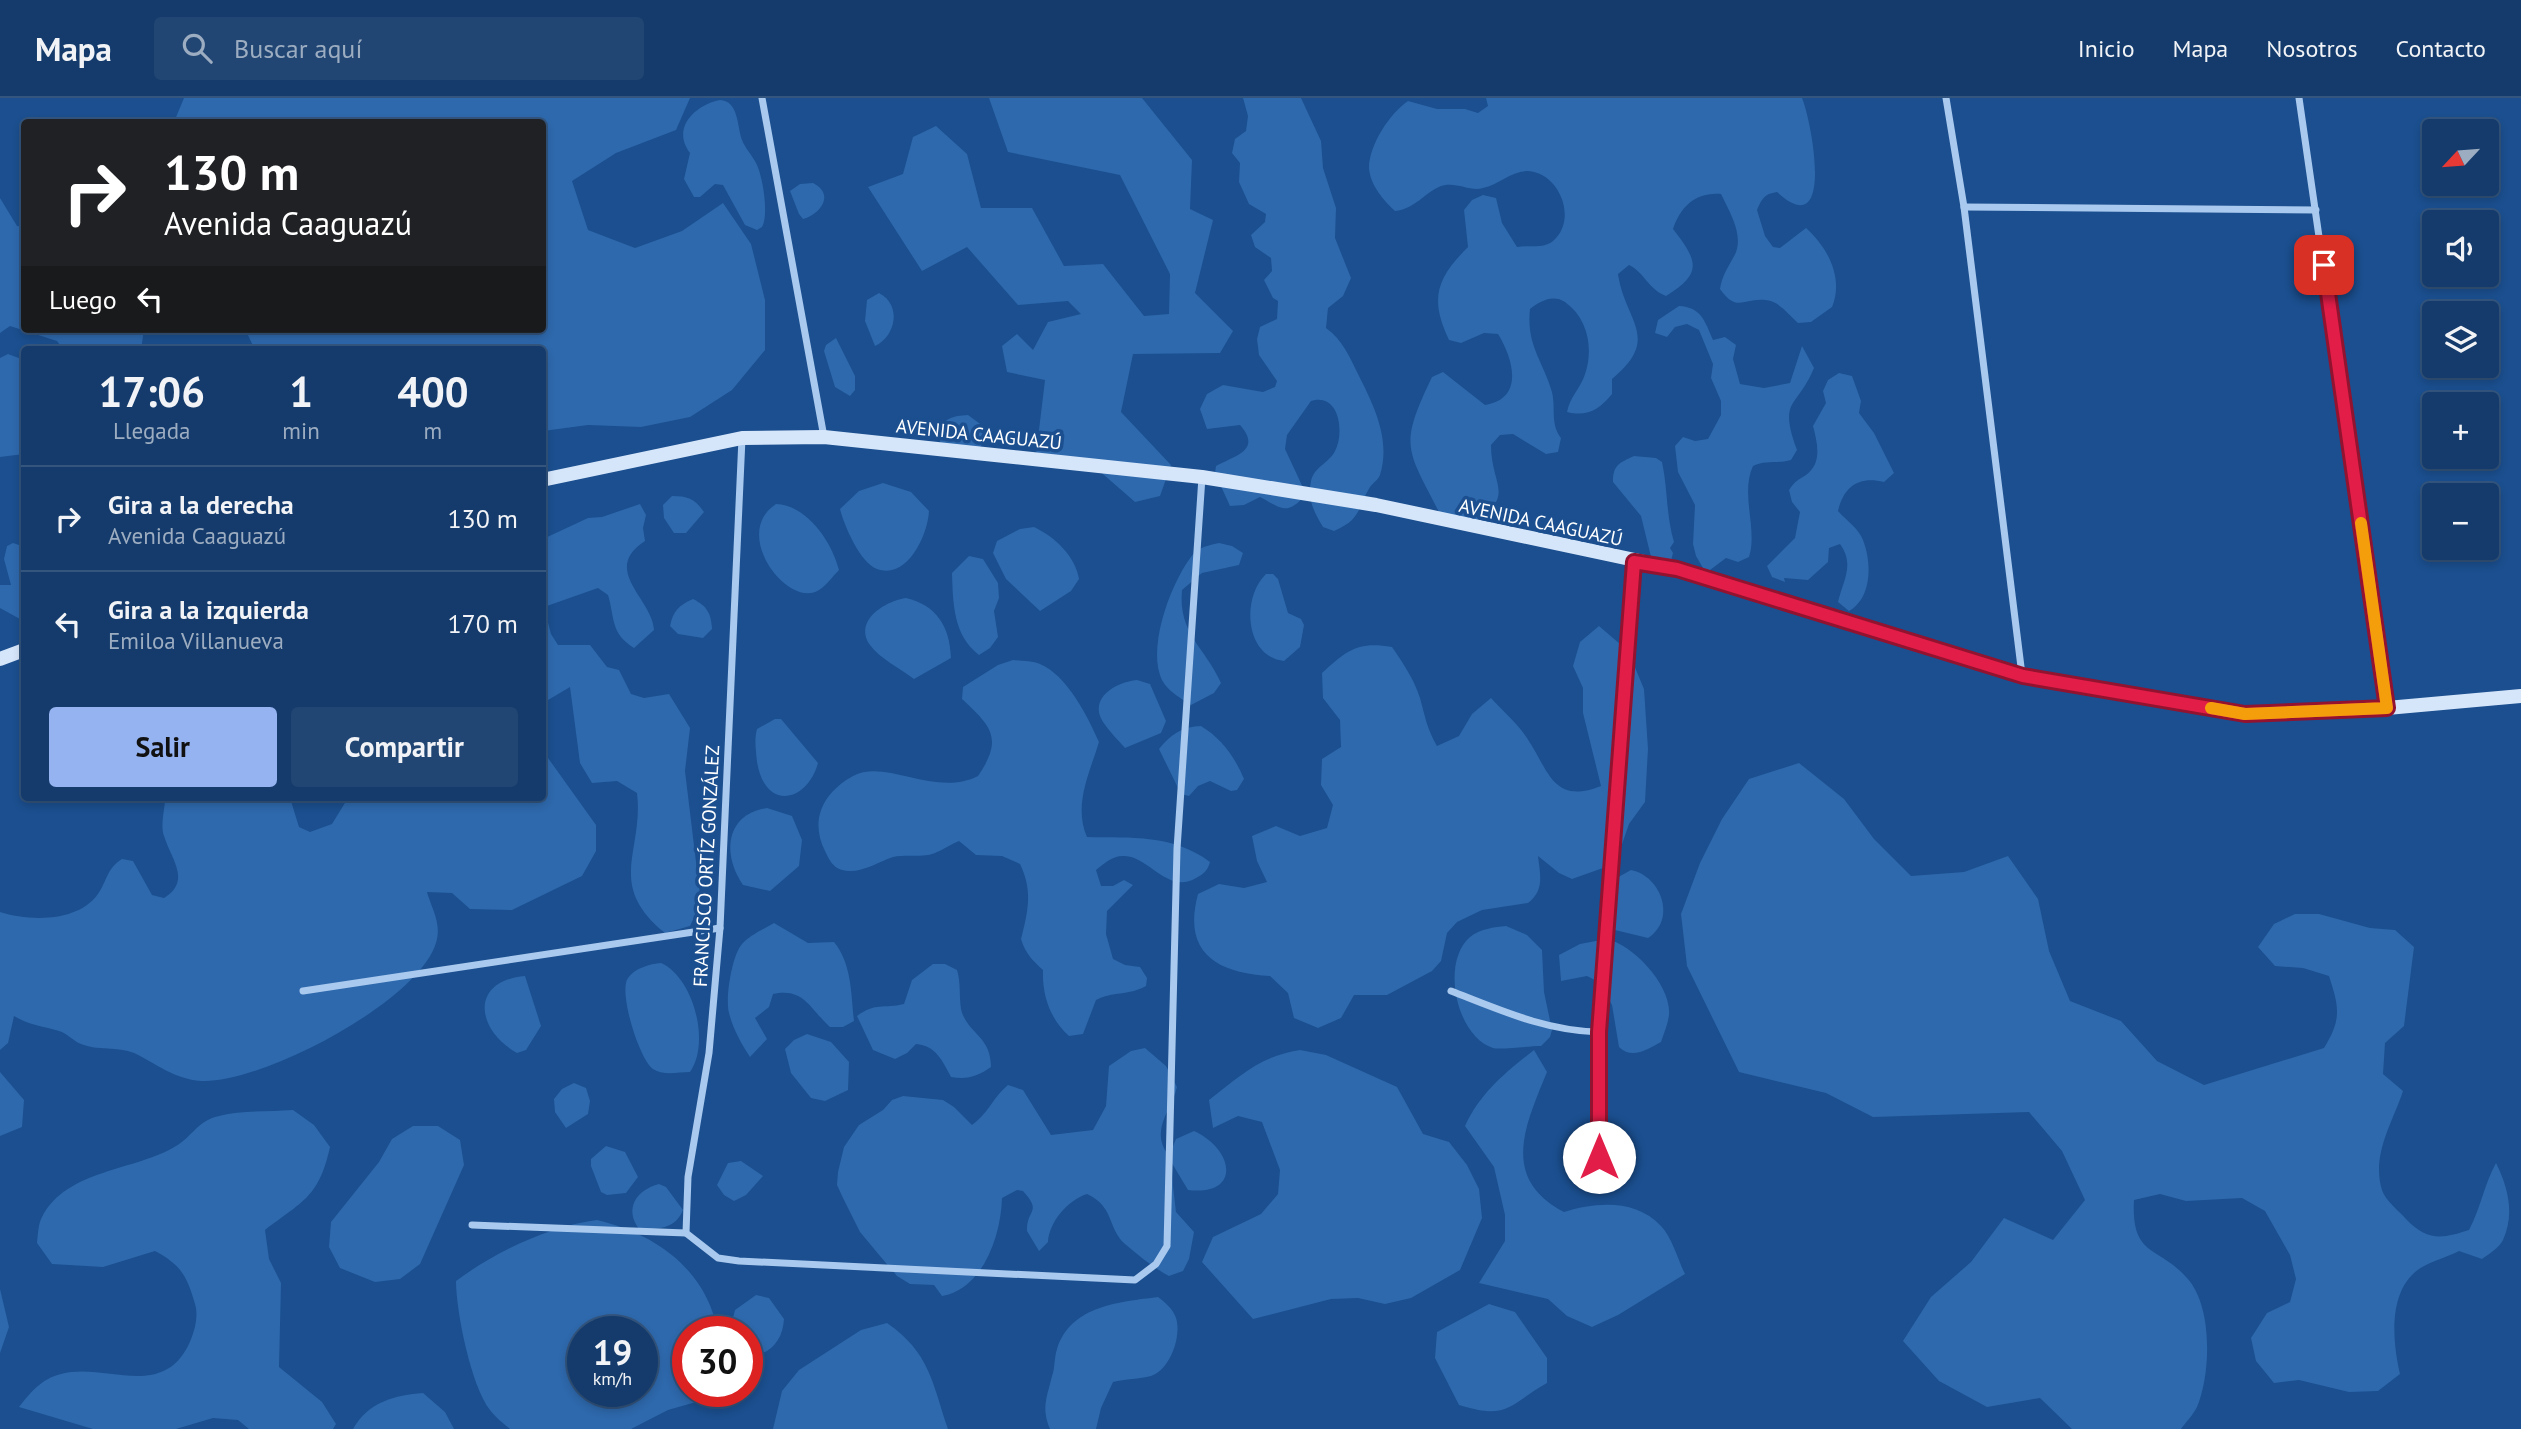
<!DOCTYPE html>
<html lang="es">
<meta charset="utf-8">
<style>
body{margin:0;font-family:"PT Sans",sans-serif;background:#214673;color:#f1f3f6;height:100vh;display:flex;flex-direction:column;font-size:26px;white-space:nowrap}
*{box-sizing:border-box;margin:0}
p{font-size:23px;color:#9dadc1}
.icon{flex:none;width:38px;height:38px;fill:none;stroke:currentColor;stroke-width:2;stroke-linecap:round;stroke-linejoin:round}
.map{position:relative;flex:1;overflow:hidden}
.drawer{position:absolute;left:21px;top:248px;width:525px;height:455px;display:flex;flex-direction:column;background:#143b6b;border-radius:7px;box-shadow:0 4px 10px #0003,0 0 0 2px #33557e}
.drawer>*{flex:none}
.guide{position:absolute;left:21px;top:21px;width:525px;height:214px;border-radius:7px;box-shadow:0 4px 10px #0003,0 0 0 2px #33557e;background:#202124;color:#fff;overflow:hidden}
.needle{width:46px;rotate:244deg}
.tools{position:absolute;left:2422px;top:21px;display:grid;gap:14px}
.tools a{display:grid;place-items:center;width:77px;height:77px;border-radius:7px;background:#143b6b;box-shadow:0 4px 10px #0003,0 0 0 2px #33557e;font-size:35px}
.speed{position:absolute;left:567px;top:1218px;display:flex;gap:14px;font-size:35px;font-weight:700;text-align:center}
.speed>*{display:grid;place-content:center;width:91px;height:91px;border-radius:50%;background:#143b6b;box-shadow:0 4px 10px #0003,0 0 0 2px #33557e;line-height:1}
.speed small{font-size:18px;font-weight:400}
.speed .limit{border:10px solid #d22;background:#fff;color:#111}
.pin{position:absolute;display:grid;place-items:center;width:60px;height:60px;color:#fff;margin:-30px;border-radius:14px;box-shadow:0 4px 10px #0006}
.me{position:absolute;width:77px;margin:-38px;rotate:0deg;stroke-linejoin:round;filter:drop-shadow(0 0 5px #0008)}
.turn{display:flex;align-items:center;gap:24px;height:147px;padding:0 28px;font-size:32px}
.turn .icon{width:91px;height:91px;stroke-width:2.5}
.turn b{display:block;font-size:49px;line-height:60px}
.then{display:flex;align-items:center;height:66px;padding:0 28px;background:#0003;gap:14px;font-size:26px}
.eta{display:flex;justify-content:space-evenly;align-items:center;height:119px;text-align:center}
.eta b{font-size:42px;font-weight:600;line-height:49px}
.cta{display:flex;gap:14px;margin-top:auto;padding:14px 28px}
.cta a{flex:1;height:80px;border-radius:7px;background:#95b2f1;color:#111;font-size:28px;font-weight:600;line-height:80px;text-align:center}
.cta a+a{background:#214673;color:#f1f3f6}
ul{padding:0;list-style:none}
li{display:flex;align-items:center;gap:21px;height:105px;padding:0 28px;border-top:2px solid #33557e}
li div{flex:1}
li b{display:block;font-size:26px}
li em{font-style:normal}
header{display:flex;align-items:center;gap:42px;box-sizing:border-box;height:98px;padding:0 35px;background:#143b6b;border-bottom:2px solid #33557e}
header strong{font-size:33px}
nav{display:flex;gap:38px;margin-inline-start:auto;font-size:24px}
.search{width:490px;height:63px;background:#214673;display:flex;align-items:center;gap:18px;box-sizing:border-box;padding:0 24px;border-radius:7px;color:#9dadc1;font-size:26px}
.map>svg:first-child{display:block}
.green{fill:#2e69ad;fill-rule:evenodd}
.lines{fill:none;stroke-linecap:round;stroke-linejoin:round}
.street{stroke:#a9c9ee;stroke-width:7}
.secondary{stroke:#d6e6fa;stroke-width:14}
.route-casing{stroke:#92132f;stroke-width:18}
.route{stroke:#e11d48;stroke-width:12}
.slow{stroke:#f59e0b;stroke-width:12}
.labels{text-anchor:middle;stroke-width:7;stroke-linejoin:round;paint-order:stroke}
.street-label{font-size:19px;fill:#fff;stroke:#1b4f8f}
</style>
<header>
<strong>Mapa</strong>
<div class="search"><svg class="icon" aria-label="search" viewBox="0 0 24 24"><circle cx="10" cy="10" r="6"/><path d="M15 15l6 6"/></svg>Buscar aquí</div>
<nav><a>Inicio</a><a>Mapa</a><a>Nosotros</a><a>Contacto</a></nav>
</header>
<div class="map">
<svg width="2521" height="1331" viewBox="0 0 2521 1331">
<rect width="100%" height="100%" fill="#1b4f8f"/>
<!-- green -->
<g class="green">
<polygon points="184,0 690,0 676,32 616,55 572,83 588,132 635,150 682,133 723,105 751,146 765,202 765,252 732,292 690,319 641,329 588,327 543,333 542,252 255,252 247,235 239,231 542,231 542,24 174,24"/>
<polygon points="989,0 1142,0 1192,62 1190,111 1213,122 1195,195 1233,233 1220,255 1133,256 1121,314 1171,367 1160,398 1135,404 1096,370 1035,365 1045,282 1007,274 1002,248 1017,236 1033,252 1048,224 1081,216 1068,203 1018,207 967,149 922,173 868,89 903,76 913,39 936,28 967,56 981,110 1032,110 1064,168 1103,166 1144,218 1169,216 1170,176 1120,77 1008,54"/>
<path d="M1243,0H1301L1321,43L1323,70L1336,110L1335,140L1351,180L1343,198L1328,210L1326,230C1343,242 1350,260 1359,278C1374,308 1391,342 1380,377C1378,382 1374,384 1370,389C1357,410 1362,421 1334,433L1323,429C1314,414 1307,401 1311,383C1314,369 1329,365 1335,353C1345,334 1339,294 1311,303L1287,337L1285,351L1306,396C1287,419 1281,410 1260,399L1244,407L1230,408L1215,375L1216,368C1233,358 1263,353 1240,327L1207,331L1200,311L1207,296L1223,287L1263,294L1275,289L1277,283L1259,257L1257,241L1260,229L1277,221L1278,203L1273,200L1264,182L1272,173L1271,160L1255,149L1251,137L1265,124L1266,116L1249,106L1239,84L1240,65L1232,55L1235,41L1246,33L1248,18Z"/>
<path d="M1486,0H1802C1812,24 1835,147 1777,94C1764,96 1762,101 1757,112L1765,138L1773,149L1780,150L1806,130C1828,150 1844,180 1832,209L1811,224L1798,225C1789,217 1778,202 1765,202C1743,200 1737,215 1720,191C1722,178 1727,171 1733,160C1746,140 1730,115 1721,96C1696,94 1681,108 1673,131C1698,163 1703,175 1666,198C1648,191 1645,175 1629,167L1618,176C1625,224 1662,239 1612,281V296C1599,312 1587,319 1567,314C1570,299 1579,292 1584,279C1594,253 1589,221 1565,204C1553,196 1540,203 1530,211C1526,247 1543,263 1552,294C1556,311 1550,325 1561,340L1558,354L1546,356L1513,336L1500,337L1491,347C1491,388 1517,398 1473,424L1440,416C1407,350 1398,350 1432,279L1443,274L1485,307C1524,301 1514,262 1498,236L1484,235L1461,245L1449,242C1429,200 1437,180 1468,149L1464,112L1472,102L1483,97L1496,100L1502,125L1517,149C1528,147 1544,151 1553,143C1578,122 1560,75 1528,73C1511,73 1499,87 1483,90C1470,94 1456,83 1441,88C1424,95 1415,111 1395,113C1384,103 1370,87 1369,70C1369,47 1390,15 1408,3L1437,11H1465L1478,15L1488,8Z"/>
<path d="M720,2C739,3 737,28 742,42C745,50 752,57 756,65C763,78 769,117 762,129L757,132L745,127L723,87L715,86L700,99H694L684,81L690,55C671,30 695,7 720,2Z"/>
<path d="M813,85C835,96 821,116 803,121L799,116L790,93L800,86Z"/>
<polygon points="0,100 17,128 24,129 24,231 144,231 141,252 64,252 57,243 10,228 0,235"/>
<path d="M879,195C902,207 896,238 875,248L865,223L867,202Z"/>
<path d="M1679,208C1701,209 1705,223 1713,242L1725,239L1736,247L1733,261L1740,286L1764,290L1790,285L1802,248L1814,270C1797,311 1778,300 1797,352L1791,362C1777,366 1766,362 1753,368C1740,396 1758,431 1749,459L1738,464L1726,460L1706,475L1696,458L1693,446L1695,407L1678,374L1675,348L1683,339L1695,343L1708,341L1721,317V303L1711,280L1713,266L1699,232L1687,226L1675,229L1667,239L1655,235L1658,222Z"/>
<polygon points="836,240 855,278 855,292 850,298 835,289 824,253 826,247"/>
<polygon points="8,256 24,262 24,356 0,359 0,260"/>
<path d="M1839,275L1852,278L1861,303L1859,315L1874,335L1894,375L1884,384C1859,378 1844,388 1838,413C1846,422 1859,431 1863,442C1872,465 1872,500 1849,513L1838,504C1843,482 1855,467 1840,446L1829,450L1828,464L1808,482L1784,480L1785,484L1772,479L1767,468L1795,440L1800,414L1792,404L1789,392C1795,383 1798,382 1806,377C1823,365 1817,344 1813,328L1826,305L1823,293L1828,282Z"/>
<path d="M968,317L987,331L985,344L975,353L941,346L937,334C945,320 952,318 968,317Z"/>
<path d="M1634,358L1656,360L1662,364C1668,392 1666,417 1674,444L1670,450L1673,455L1671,463H1652L1641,418L1613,384C1613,367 1619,365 1634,358Z"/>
<path d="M883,385L911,394L929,413C928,436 908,482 877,471C860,465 844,427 840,411L859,393Z"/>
<path d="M672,398C688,398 695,401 704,414L686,435H674L664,420L663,407Z"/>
<path d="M640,406L646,417L643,430L645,443C600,472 653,501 654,532L634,550C610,535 615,520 608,497L598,490L544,509L551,536L558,547H590L607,569L619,572L631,596L644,600L669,596L690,630L685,673L701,805L690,828L665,835C605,786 644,754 637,695L617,683L592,685L580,665L570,589L543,605V441L588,420L602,419Z"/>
<path d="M776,406C807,407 832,444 839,472C833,478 826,488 819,492C789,512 730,436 776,406Z"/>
<path d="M1034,429C1055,439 1075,458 1079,481L1071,493L1040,513L1006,481L993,455L997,443L1020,431Z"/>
<polygon points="13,445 19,447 24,460 24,544 19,534 20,521 0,510 0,487 11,487 4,461 7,448"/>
<path d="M1219,445L1232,448L1243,455L1239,467L1202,475L1182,492C1178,536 1205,549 1221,585L1214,595L1191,607C1179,599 1164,591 1160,577C1149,543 1172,482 1194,455C1200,449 1210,447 1219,445Z"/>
<path d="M969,458L983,461L998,485L999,500L994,513L998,539L990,550L979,557C953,537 953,505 952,475Z"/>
<path d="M1266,476H1273L1278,481L1288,515L1301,521L1304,527L1300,549L1284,563C1245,559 1241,500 1266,476Z"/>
<path d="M906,500C936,507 950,528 951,560L914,581C901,571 879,560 870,547C853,522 886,503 906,500Z"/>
<path d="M693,501C707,508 711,515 712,531L703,540L678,536L670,528C673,513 679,507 693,501Z"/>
<path d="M1599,528L1620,546L1634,567L1644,591L1648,651L1645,704L1629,726L1620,752L1603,770L1572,781L1559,775L1538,758C1540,776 1545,792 1528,805L1482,812L1457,824L1447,835L1441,863L1432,873L1387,897H1354L1341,920L1318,930L1294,920L1288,895L1270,878C1217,875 1182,855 1198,796L1219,786L1244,790L1267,784L1257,763L1252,738L1276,728L1300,738L1327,730L1333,707L1321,687L1322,661L1341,649L1340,622L1323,600L1322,575C1347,552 1358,543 1392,549C1403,565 1414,581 1420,600C1425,618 1427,631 1437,648L1459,638L1472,616L1491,600C1503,613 1518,626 1527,640C1549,673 1553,707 1601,688L1583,615V590L1573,568L1580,544Z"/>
<path d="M1013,562C1021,563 1033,563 1040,566C1067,577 1088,619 1099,644C1090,674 1073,707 1087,739C1131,740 1173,736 1210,764C1208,772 1204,776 1196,780C1169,797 1149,759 1125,758C1113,757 1105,765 1096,772L1101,788H1113L1124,782L1133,787L1107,813L1106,836L1113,861L1125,867L1140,869L1147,880L1146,888C1128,898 1113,893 1096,902L1083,936L1069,938C1050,921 1042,897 1043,872C1033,863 1025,855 1021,841C1028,813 1033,793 1020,766L1002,758L976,757L959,743C951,746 943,752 935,755C924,760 906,756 893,759C878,764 859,777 842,772C832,769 829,761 825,753C809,721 824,694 853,678C886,660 935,700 978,678C1004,640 991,628 962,601L963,589L998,567Z"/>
<path d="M1137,582L1150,586L1166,623L1161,635L1125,650C1118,642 1109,633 1103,624C1088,600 1116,584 1137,582Z"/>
<path d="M775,621H781L818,665C807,705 765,713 757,664C756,653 754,642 757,631Z"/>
<path d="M1201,628C1221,640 1235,659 1244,681L1237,692L1231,693L1210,683L1198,688L1189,698L1181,696L1159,651C1170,637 1183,628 1201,628Z"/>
<path d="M543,653L596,727V753L582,778L512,812L470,811L452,795L427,794C432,812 442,825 436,845C418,904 261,986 201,983C174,981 157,966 134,955C118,948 97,953 81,946C73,943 67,935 59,933C42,928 29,927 14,918L8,945L0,952V814C29,823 77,825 98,796C107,783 107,770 122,761L133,763L152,797L164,800C192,783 171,761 164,738C160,728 165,711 165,700H290L299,729L310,734L332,726L348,700H542Z"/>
<path d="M1799,665L1844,701L1874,741L1911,778L1964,774L2008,758L2038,801L2049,853L2070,903L2121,923L2157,963L2204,987L2324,950C2342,921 2339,909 2329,878L2303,870L2275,868L2258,849L2274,826L2295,816H2319L2370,830L2395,832L2414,849L2404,928L2385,945L2383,976L2403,993C2393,1024 2371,1057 2382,1092C2385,1102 2399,1113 2406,1121C2427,1143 2442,1141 2469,1132C2481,1109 2484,1087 2496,1065C2508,1089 2515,1116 2503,1142C2500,1149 2489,1156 2482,1161L2459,1153C2446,1160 2424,1165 2414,1175C2388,1199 2393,1246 2400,1276L2378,1293L2349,1294L2299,1282L2274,1285L2256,1263L2251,1240L2267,1215L2290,1204L2296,1181L2290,1157L2265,1113L2242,1100L2186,1103L2160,1096L2134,1102C2131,1160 2158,1147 2187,1180C2213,1208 2211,1276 2197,1309C2193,1317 2186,1324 2181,1331H2072L2040,1300L1987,1309L1939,1283L1903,1243L1931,1199L1971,1164L2004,1120L2053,1142L2085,1102L2062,1053L2029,1014L1873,1019L1826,995L1739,974L1687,868L1681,816L1700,765L1722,721L1749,681Z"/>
<path d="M767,710L792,718L802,742L799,768L770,793L743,787C722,757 725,716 767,710Z"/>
<path d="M1631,772C1661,778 1677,821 1648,840L1615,832L1609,820L1613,782Z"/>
<path d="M774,825L808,845L834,844C852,866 851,896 854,923L843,929H830C810,911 804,889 773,896L769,909L755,920L767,941L750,959C741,945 733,931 729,915C725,900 732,857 742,846C750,837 764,831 774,825Z"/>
<path d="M1506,828L1527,837L1542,852L1544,894L1552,932L1550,939L1541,948C1529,948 1501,952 1493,950C1457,939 1440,865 1470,839C1480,831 1494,829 1506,828Z"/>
<path d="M1606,841C1633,846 1672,888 1669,917C1668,926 1664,935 1661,944C1648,951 1632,962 1619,949L1612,907L1599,884L1587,878L1561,883L1559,857L1580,846Z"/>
<path d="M661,865C693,879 711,944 690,974C678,974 663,978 653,971C639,961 618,893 628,880C635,870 650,866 661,865Z"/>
<path d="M933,866H945L957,872C961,885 959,897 961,911C967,936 991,937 991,969C978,978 968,982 951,979C942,962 936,948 916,946L907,955L895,961L873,952L857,918C876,904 883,911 904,906L912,882Z"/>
<path d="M525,878L541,928L526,952L517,955C476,932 469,883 525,878Z"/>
<polygon points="807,936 831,944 849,964 848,992 825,1003 811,1000 791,975 785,951 794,942"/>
<path d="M1145,950L1166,968L1177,989C1171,1014 1149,1032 1169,1058L1176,1041L1194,1033C1235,1052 1241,1098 1188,1092L1170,1062L1176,1114L1194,1134L1189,1161L1183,1173L1169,1178C1154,1170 1139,1158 1125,1146C1107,1130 1115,1109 1087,1096C1068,1102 1049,1124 1048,1144L1039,1153L1027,1133C1026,1111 1043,1115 1023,1093L1017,1092L1002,1100C1001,1138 983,1191 942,1198L934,1187L910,1186L897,1178L880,1158L860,1134L843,1100L837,1087L838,1074L844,1049L859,1027L883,1012L892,1002L903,998L943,1002L954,1009L972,1027C988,1016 993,999 1008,987L1023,992L1051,1037L1093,1032L1106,1008L1109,968L1131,953Z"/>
<path d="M1300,952L1326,957L1397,989L1423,1036L1449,1044L1467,1067L1479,1091L1482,1120L1460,1172L1411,1200L1385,1206L1358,1200L1331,1201L1253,1221L1202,1164L1213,1139L1261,1116L1278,1096L1280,1072L1262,1024L1238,1018L1213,1030L1209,1002C1240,978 1260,958 1300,952Z"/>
<path d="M1534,952L1547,974C1525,1028 1500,1080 1564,1114C1596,1104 1636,1101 1661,1128C1672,1139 1678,1162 1685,1176L1618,1217L1592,1229L1567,1218L1548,1201L1479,1185L1505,1143V1117L1494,1069L1465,1028C1481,994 1505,975 1534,952Z"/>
<polygon points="0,974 24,1002 22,1029 0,1038"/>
<polygon points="574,985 586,990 590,1003 588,1016 566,1030 555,1014 554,1001 562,991"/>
<path d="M293,1012L314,1027L330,1049C319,1099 303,1103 265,1132L269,1161L281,1185L279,1269L322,1304L336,1326L333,1331H249L238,1322L213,1320L176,1331H93L19,1309C31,1294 41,1281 61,1276C105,1264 160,1302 188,1248C194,1236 199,1219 195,1206C187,1178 181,1167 155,1153L103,1169L52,1166L37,1145C38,1137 38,1126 42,1119C67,1071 135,1073 176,1048C192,1039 197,1023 219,1018C242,1012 269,1014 293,1012Z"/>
<polygon points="413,1028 438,1028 460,1042 464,1067 420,1166 400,1181 375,1184 340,1170 329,1149 331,1124 379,1064 392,1041"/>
<polygon points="606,1048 625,1054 638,1079 626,1095 607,1097 601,1094 591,1068 591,1061"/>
<polygon points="741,1063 763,1078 746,1097 734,1103 724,1097 717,1087 728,1065"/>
<path d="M659,1086L666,1089L683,1112C675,1132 657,1131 639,1131C624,1111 636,1092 659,1086Z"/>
<path d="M597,1122C656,1136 706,1171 718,1234H688V1293H742L722,1303L696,1304L668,1312L631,1331H510C503,1325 495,1319 490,1312C471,1288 456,1213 456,1183C495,1154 549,1128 597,1122ZM583,1234H642V1293H583Z"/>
<polygon points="0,1191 9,1229 0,1255"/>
<path d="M756,1197L769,1200L784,1221C783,1240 773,1254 754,1258L747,1252V1234H736L732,1224L735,1212Z"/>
<path d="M1158,1199C1166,1205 1173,1211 1176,1220C1182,1238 1170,1272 1151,1278C1140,1281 1125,1281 1113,1284L1101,1310L1096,1331H1050C1041,1310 1047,1299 1052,1278C1055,1270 1054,1260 1057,1251C1071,1207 1120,1204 1158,1199Z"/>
<path d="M1489,1206L1515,1214L1547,1260V1285C1507,1308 1508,1322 1459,1307L1435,1260L1437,1234Z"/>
<path d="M887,1225C930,1255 932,1284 948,1331H773L782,1293L799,1272L861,1232Z"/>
<path d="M423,1295L445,1314L454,1331H353C368,1304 395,1297 423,1295Z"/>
</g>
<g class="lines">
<!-- street -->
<g class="street">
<polyline points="762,0 824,339"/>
<polyline points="1946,0 1964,109 2022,577"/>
<polyline points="2299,0 2387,610"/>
<polyline points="1964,109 2316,112"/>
<polyline points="742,340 720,830 709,955 688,1079 686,1135 718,1160 739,1163 1135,1182 1156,1166 1167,1148 1177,751 1202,379"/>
<polyline points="303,893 720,830"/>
<path d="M1451,893C1500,912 1546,933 1599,934"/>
<polyline points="1599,1060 1599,934 1634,464"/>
<polyline points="472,1127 686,1135"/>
</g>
<!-- secondary -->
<g class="secondary">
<polyline points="542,382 742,340 824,339 1202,379 1376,407 1677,471 2023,578 2245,616 2387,610 2521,598"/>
<polyline points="0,561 24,552"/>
</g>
</g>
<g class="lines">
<defs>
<polyline id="route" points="1599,1059 1599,934 1634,464 1677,471 2023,578 2245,616 2387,610 2324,167"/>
</defs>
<!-- route casing -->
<use href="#route" class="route-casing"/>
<!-- route -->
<use href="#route" class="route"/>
<!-- slow -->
<polyline class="slow" points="2211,610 2245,616 2387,610 2361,425"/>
</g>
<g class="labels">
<!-- street labels -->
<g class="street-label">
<text transform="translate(979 336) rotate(6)" y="7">AVENIDA CAAGUAZÚ</text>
<text transform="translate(1541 424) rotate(12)" y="7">AVENIDA CAAGUAZÚ</text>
<text transform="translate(706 768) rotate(-87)" y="7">FRANCISCO ORTÍZ GONZÁLEZ</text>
</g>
</g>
</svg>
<div class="tools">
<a><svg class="needle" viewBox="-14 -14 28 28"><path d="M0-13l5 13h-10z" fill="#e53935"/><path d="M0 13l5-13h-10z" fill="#9dadc1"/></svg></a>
<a><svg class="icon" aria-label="sound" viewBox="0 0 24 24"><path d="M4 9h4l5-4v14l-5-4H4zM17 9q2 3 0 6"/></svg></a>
<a><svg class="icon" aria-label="layers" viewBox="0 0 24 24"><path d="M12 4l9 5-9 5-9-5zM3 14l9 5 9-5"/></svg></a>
<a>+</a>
<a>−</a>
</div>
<div class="speed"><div>19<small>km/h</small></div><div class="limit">30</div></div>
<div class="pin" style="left:2324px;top:167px;background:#d93025"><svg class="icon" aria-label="arrive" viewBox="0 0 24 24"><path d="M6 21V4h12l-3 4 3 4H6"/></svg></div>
<svg class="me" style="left:1599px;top:1059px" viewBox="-20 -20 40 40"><circle r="19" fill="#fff"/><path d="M0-13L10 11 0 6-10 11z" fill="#e11d48"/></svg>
<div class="guide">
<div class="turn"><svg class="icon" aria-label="right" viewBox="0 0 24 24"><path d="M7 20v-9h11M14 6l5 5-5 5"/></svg><div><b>130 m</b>Avenida Caaguazú</div></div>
<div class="then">Luego<svg class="icon" aria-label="left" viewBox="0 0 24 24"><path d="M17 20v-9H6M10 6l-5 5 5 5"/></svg></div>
</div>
<section class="drawer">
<div class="eta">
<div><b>17:06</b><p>Llegada</p></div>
<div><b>1</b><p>min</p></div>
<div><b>400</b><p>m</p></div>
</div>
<ul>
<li><svg class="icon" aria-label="right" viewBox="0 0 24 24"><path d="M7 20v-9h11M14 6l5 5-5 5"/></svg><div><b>Gira a la derecha</b><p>Avenida Caaguazú</p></div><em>130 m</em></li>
<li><svg class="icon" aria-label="left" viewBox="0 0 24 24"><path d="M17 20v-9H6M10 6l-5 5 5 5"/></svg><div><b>Gira a la izquierda</b><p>Emiloa Villanueva</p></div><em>170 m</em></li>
</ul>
<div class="cta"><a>Salir</a><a>Compartir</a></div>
</section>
</div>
